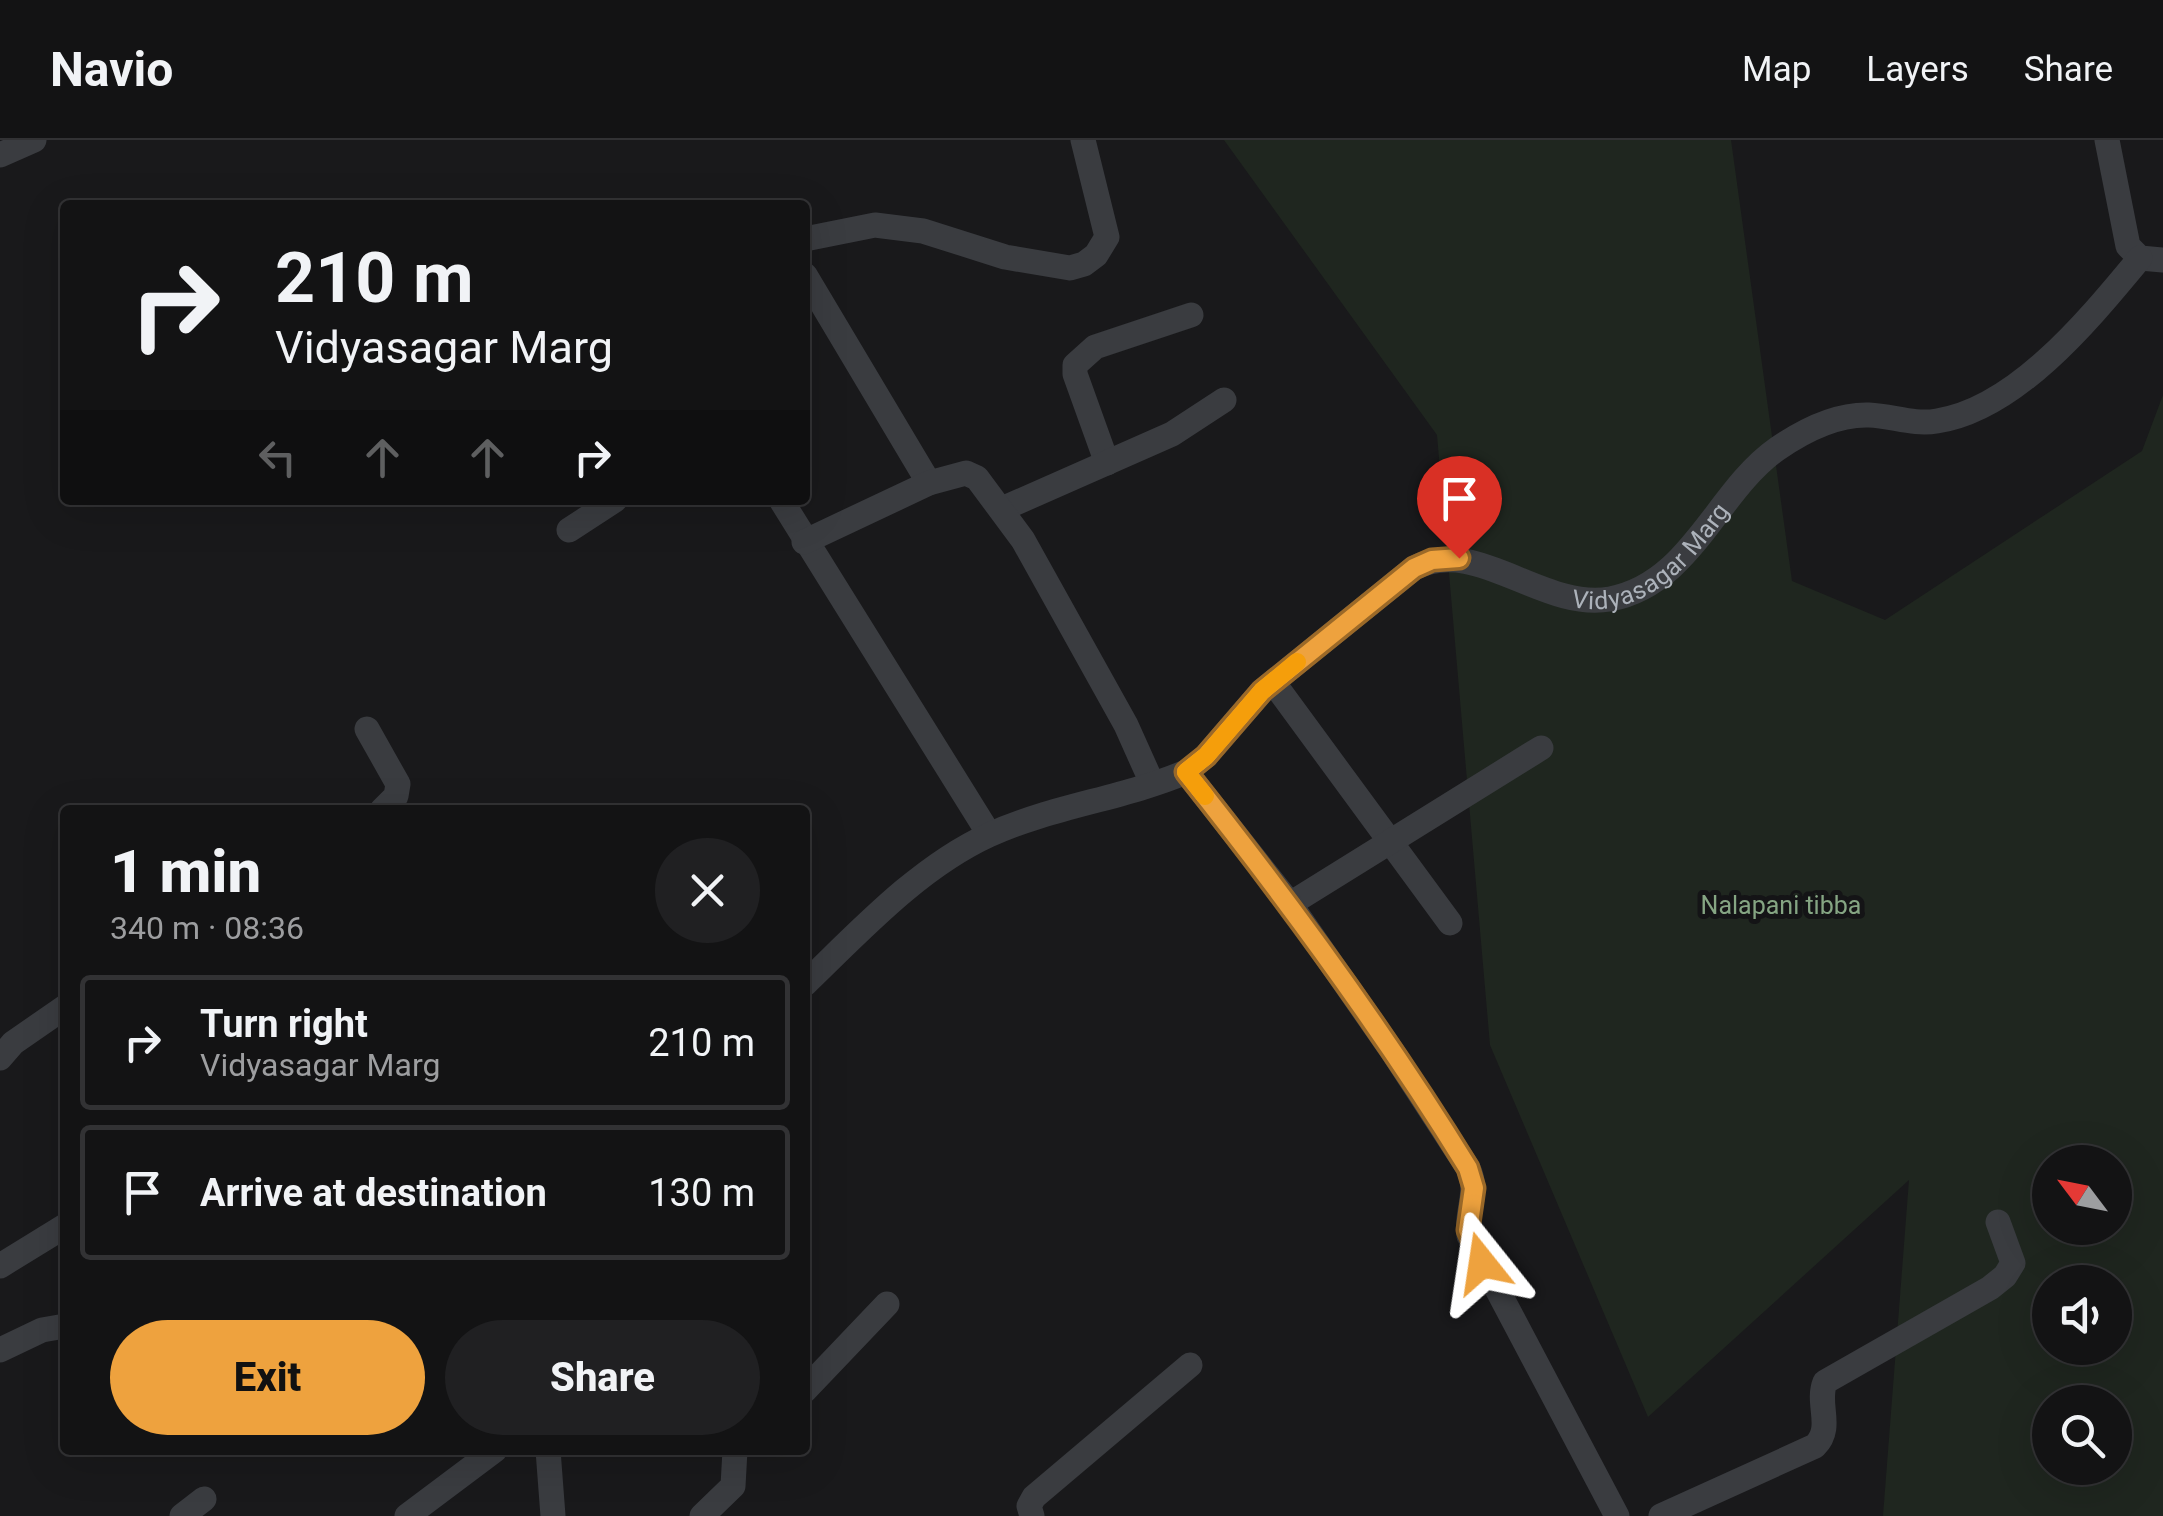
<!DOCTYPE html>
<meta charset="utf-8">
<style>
body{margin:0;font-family:Roboto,sans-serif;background:#202022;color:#f1f3f6;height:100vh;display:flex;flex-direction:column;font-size:38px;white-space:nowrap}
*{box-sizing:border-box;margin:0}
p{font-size:32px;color:#9d9ea0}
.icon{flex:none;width:55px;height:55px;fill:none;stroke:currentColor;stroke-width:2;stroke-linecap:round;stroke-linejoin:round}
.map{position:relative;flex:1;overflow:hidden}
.details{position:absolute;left:60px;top:665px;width:750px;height:650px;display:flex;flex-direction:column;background:#131314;border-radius:10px;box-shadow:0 10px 40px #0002,0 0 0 2px #323234}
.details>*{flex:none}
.hud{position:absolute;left:60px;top:60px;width:750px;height:305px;border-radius:10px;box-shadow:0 10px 40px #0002,0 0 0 2px #323234;background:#131314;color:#f1f3f6;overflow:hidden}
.needle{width:65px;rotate:302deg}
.tools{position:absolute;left:2032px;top:1005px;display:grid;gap:20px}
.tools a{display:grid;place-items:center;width:100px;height:100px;border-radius:50%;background:#131314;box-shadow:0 10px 40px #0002,0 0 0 2px #323234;font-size:50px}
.pin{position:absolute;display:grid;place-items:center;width:85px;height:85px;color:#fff;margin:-102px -42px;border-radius:50% 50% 50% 0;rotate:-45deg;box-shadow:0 0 10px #0007}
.pin .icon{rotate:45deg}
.me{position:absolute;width:110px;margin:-55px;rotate:345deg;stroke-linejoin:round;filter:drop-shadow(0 0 8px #0008)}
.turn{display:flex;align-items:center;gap:35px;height:210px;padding:0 50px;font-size:45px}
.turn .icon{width:130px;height:130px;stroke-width:2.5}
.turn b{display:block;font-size:70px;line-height:85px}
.lanes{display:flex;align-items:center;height:95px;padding:0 50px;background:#0003;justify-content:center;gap:50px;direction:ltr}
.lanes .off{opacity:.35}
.round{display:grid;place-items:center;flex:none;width:105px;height:105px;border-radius:52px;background:#202022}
.head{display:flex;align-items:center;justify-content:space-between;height:170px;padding:0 50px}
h1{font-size:60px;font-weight:800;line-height:75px}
.action{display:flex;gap:20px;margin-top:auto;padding:20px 50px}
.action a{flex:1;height:115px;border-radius:60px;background:#eea23e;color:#111;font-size:40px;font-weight:800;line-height:115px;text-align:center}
.action a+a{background:#202022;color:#f1f3f6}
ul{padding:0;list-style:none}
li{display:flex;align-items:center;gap:30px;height:135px;margin:0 20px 15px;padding:0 30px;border:5px solid #323234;border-radius:10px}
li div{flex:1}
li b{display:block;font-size:38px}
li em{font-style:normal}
header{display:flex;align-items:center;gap:60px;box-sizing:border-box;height:140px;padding:0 50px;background:#131314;border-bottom:2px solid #323234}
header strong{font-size:48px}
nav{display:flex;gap:55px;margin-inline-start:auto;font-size:35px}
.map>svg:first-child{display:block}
.green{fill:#1f261f;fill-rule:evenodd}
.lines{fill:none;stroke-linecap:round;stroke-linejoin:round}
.minor{stroke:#3a3c40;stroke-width:25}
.route-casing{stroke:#9b6928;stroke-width:25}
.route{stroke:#eea23e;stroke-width:18}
.slow{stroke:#f59e0b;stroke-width:18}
.labels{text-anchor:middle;stroke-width:10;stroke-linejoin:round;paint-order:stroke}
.street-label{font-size:25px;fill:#acb2ba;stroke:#141416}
.park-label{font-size:25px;fill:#85a583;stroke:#141416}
</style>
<header>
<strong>Navio</strong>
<nav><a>Map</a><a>Layers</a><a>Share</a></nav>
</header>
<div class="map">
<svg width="2163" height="1376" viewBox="0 0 2163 1376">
<rect width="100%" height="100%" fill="#19191b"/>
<!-- green -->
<path class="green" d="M1224,0H1731L1792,441L1885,480L2142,311L2163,255V1376H1883L1909,1040L1648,1277L1490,905L1437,295ZM2050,1022H2115V1088H2050ZM2050,1142H2115V1208H2050ZM2050,1262H2115V1328H2050Z"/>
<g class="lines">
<!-- minor -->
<g class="minor">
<polyline points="2107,0 2128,106 2140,118 2163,120"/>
<polyline points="0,15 34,0"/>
<polyline points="805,99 875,85 923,91 1005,117 1070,128 1084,124 1096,115 1107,97 1083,0"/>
<polyline points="805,135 929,343"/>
<polyline points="1107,323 1075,234 1075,225 1095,207 1191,175"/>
<polyline points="781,360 989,694"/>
<polyline points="1002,369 1172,294 1224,260"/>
<polyline points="569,390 615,360"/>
<polyline points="804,402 929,343 966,333 977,338 1023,400 1126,585 1152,643"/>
<polyline points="1273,542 1450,783"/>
<polyline points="367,589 398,644 396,656 382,670"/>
<polyline points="1186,632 1290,764 1541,608"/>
<path d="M1290,764L1394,914L1468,1028C1480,1053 1465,1072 1469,1096L1617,1376"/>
<path id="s1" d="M805,844C860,791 919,727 989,695C1052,666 1122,659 1186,632L1206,616L1262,551L1414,428C1476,395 1542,471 1610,459C1691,444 1716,352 1777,309C1803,291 1837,274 1869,275C1893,276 1913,285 1937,281C2017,269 2091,177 2140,118"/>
<polyline points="0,918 13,903 65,867"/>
<polyline points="0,1126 65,1086"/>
<polyline points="0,1210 42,1190 65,1186"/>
<polyline points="805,1250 887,1164"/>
<polyline points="548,1310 553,1376"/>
<polyline points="182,1376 204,1359"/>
<polyline points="407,1376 495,1310"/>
<polyline points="702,1376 733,1346 735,1310"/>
<polyline points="1032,1376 1029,1366 1034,1357 1190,1225"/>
<path d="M1661,1376L1815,1306C1834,1287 1816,1264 1825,1242L1990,1148L2005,1136L2013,1123L1998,1082"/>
</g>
</g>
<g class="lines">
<defs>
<path id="route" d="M1459,418L1432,420L1414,428L1262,551L1206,616L1186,632C1287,759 1383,890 1468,1028L1474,1048L1468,1090L1482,1123"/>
</defs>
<!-- route casing -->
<use href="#route" class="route-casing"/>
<!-- route -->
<use href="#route" class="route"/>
<!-- slow -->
<polyline class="slow" points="1205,656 1186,632 1206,616 1262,551 1297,522"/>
</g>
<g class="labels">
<!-- street labels -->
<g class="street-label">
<text dy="9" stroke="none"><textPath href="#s1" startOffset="1012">Vidyasagar Marg</textPath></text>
</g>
<!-- park labels -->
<g class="park-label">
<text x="1781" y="774">Nalapani tibba</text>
</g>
</g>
</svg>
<div class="tools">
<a><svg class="needle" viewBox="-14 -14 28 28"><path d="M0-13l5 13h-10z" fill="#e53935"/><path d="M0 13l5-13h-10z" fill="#9d9ea0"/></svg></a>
<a><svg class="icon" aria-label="sound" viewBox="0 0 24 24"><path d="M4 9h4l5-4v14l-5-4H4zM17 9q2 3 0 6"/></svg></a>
<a><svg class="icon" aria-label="search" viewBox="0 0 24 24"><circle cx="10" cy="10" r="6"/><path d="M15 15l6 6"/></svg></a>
</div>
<div class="pin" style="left:1459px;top:418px;background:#d93025"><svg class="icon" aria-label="arrive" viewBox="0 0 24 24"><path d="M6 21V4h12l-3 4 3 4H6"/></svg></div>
<svg class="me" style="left:1482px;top:1123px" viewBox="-20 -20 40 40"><path d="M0-17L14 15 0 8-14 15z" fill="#eea23e" stroke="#fff" stroke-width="4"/></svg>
<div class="hud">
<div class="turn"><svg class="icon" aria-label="right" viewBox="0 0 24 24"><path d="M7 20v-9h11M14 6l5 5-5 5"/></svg><div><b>210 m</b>Vidyasagar Marg</div></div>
<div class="lanes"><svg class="icon off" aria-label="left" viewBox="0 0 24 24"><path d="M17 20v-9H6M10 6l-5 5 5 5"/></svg><svg class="icon off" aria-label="ahead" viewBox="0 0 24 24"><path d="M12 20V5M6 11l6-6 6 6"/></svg><svg class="icon off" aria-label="ahead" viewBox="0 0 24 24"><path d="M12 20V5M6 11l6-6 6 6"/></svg><svg class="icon" aria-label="right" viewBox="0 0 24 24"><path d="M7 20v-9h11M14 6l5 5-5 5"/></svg></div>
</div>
<section class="details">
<div class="head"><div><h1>1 min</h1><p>340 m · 08:36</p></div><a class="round"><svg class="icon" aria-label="close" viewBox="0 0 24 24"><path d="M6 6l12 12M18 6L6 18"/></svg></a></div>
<ul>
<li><svg class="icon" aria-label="right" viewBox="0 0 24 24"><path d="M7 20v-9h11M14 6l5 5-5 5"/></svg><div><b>Turn right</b><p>Vidyasagar Marg</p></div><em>210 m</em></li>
<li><svg class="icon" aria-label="arrive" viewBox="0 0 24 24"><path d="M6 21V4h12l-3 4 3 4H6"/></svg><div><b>Arrive at destination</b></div><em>130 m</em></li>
</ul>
<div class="action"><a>Exit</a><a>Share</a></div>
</section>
</div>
